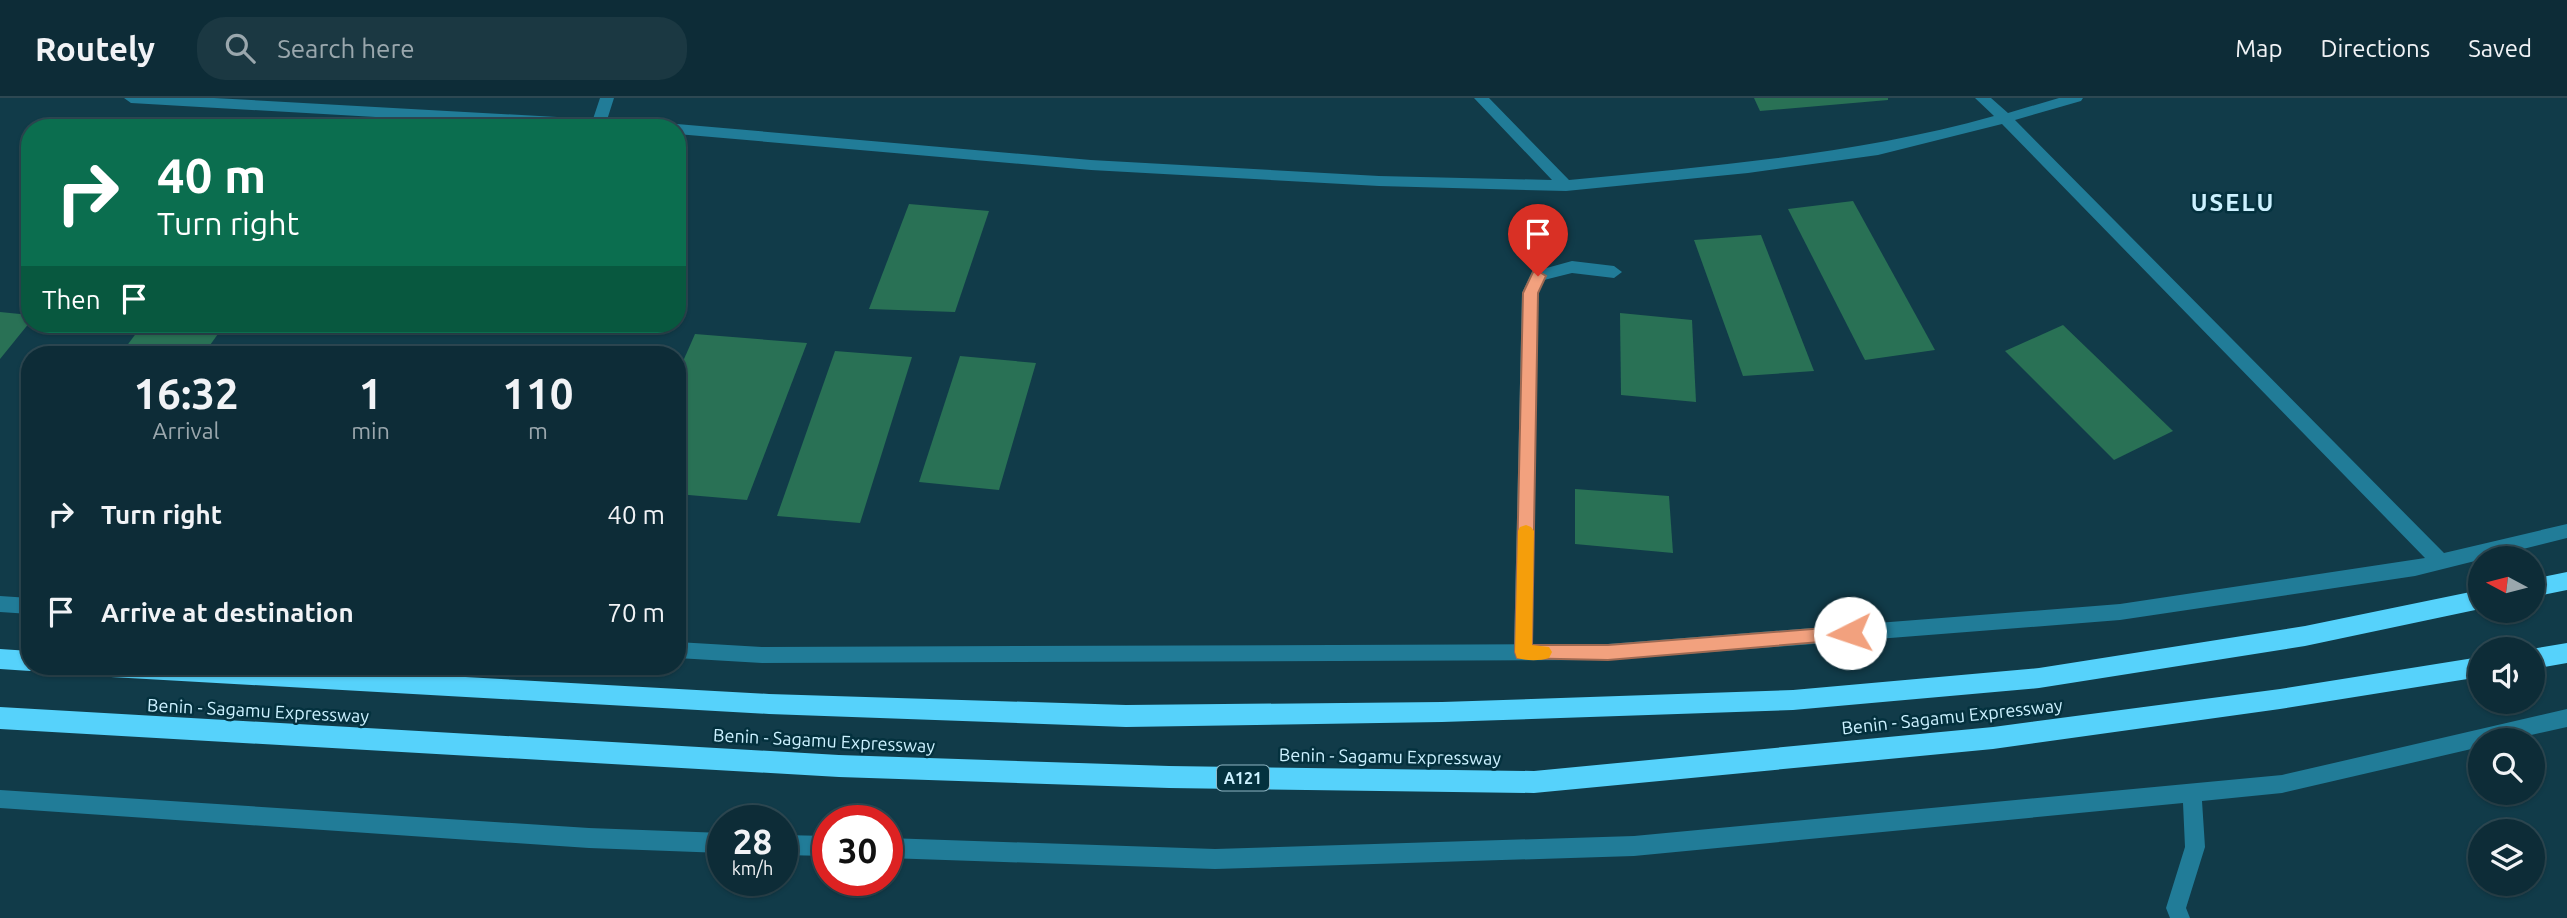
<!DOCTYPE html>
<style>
body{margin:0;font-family:Ubuntu,sans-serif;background:#1b3842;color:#f1f3f6;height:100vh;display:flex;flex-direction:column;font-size:26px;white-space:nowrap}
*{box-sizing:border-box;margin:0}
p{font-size:23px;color:#9aa7ad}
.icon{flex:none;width:38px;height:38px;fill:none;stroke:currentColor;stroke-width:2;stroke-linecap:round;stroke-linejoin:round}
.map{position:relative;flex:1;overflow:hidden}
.drawer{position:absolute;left:21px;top:248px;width:665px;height:329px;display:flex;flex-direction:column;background:#0d2c37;border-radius:28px;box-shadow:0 2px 5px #0004,0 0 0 2px #2d4852}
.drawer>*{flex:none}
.hud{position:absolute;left:21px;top:21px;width:665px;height:214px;border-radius:28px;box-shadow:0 2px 5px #0004,0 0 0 2px #2d4852;background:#0b6e4f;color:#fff;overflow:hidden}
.needle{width:46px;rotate:277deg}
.fabs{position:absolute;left:2468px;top:448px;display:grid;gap:14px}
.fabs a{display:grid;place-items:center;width:77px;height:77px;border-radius:50%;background:#0d2c37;box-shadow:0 2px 5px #0004,0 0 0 2px #2d4852;font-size:35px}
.speed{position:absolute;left:707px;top:707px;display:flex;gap:14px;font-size:35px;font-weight:700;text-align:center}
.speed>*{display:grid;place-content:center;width:91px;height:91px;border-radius:50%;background:#0d2c37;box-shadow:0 2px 5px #0004,0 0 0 2px #2d4852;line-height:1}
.speed small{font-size:18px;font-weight:400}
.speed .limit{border:10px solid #d22;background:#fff;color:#111}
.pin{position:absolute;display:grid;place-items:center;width:60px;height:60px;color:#fff;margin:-72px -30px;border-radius:50% 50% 50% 0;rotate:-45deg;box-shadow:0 0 7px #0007}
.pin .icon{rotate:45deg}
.me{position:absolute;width:77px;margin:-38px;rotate:266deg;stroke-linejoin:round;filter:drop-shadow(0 0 5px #0008)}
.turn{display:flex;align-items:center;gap:24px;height:147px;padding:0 21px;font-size:32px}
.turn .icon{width:91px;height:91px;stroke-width:2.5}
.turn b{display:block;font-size:49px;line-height:60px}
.then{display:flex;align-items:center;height:66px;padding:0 21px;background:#0003;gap:14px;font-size:26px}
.eta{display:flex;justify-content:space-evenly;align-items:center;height:119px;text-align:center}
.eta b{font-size:42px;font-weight:700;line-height:49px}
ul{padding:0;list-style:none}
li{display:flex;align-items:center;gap:21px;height:98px;padding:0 21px}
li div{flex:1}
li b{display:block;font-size:26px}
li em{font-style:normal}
header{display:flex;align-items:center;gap:42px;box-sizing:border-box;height:98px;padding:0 35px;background:#0d2c37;border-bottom:2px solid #2d4852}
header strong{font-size:33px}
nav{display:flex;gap:38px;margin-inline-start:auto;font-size:24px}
.search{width:490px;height:63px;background:#1b3842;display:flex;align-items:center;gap:18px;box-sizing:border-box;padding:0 24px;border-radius:28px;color:#9aa7ad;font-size:26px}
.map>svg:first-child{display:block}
.building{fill:#297155}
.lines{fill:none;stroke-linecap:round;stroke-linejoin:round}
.lane{fill:#217c98;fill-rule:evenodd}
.street{fill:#217c98;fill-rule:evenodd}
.highway{fill:#56d2fb;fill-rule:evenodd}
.route{fill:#f2a17e;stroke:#9d6952;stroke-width:2}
.slow{fill:#f59e0b}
.labels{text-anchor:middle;stroke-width:5;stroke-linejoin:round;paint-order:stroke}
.shield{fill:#04313e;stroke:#90b7c5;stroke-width:2}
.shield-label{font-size:16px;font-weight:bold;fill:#ccf1ff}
.street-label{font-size:18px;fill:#ccf1ff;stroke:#04313e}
.district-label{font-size:24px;font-weight:bold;letter-spacing:2px;fill:#ccf1ff;stroke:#04313e}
</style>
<header>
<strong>Routely</strong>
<div class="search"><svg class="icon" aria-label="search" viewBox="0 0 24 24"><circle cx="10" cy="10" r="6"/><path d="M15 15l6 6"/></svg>Search here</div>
<nav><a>Map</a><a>Directions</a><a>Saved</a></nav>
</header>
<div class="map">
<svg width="2567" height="820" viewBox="0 0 2567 820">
<rect width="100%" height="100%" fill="#113b49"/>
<!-- building -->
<g class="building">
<polygon points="1754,0 1888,0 1888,2 1760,13"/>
<polygon points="1853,103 1935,252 1865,262 1788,111"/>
<polygon points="909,106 989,113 955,214 869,211"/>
<polygon points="1761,137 1814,273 1743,278 1694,142"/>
<polygon points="0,214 30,217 30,224 0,261"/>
<polygon points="1620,215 1692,222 1696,304 1621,297"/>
<polygon points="143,226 225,226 203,257 120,257"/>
<polygon points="2063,227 2173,333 2114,362 2005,253"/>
<polygon points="695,236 807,245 747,402 677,396 677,277"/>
<polygon points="835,253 912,259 860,425 777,418"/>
<polygon points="960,258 1036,265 999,392 919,384"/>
<polygon points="1575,391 1669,398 1673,455 1575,446"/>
</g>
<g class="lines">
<!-- lane -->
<polygon class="lane" points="1572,163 1614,168 1622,174 1614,180 1572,175 1544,182 1538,195 1532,554 1530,560 1523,562 1516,560 1514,554 1522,195 1532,174"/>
<!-- street -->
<g class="street">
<polygon points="124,0 214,0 593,21 600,0 614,0 607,22 659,25 666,30 569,30 131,5"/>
<path d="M1474,0H1489L1569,82C1712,68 1855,57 1994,18L1975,0H1991L2008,15L2059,0H2083L2081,3L2015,22L2444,455L2567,426V440L2415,478L2120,522L1608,562L762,565L677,560V544L762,549L1608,546L2120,506L2425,460L2002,26L1878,57L1748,75L1566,93L1379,88L1091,72L677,36V30H671L677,26L1091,62L1379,78L1552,82Z"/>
<polygon points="0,498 30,500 30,516 0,514"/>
<polygon points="2567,611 2567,629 2509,642 2480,642 2480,649 2282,695 2202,703 2205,749 2186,810 2190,820 2170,820 2166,810 2185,749 2183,705 1634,758 1215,771 887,760 887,740 1215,751 1634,738 2282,677"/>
<polygon points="0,692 589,730 723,735 723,755 589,750 0,710"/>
<polygon points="782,737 828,738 828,758 782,757"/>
</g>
<!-- highway -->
<g class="highway">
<polygon points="2567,474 2567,492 2532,499 2532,481"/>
<polygon points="2480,492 2480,511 2305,548 2039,590 1793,612 1442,624 1126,629 769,616 111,579 103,576 100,569 287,569 769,596 1126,607 1442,604 1793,592 2039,570 2305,528"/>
<polygon points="2567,545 2567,565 2532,571 2531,551"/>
<polygon points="0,551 30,553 30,569 38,570 30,573 0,571"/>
<polygon points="2480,559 2480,579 2280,611 1993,651 1534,695 1169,690 839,679 0,631 0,609 839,657 1169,668 1534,673 1993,629 2280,591"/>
</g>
</g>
<!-- route -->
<polygon class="route" points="1538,173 1546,178 1538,195 1532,547 1608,547 1850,528 1856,530 1859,535 1856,541 1608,562 1517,560 1515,554 1523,195 1533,174"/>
<!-- slow -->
<path class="slow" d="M1526,427L1531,429L1534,433L1532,547L1549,549L1552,554L1549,560C1540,563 1527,563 1517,560L1515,554L1518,433L1520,429Z"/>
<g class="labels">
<!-- shield labels -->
<rect class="shield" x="1217" y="667.5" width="52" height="25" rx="5"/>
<g class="shield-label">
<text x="1243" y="686">A121</text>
</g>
<!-- street labels -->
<g class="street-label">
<text transform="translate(258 613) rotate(3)" y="6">Benin - Sagamu Expressway</text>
<text transform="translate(1952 619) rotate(-6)" y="6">Benin - Sagamu Expressway</text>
<text transform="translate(824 643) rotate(3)" y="6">Benin - Sagamu Expressway</text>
<text transform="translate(1390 659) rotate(1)" y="6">Benin - Sagamu Expressway</text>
</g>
<!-- district labels -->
<g class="district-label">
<text x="2233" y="113">USELU</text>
</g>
</g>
</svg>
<div class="fabs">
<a><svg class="needle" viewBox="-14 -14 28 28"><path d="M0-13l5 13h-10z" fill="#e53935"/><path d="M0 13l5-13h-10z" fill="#9aa7ad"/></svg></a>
<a><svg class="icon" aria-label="sound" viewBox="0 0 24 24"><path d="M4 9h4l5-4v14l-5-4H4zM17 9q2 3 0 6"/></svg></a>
<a><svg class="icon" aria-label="search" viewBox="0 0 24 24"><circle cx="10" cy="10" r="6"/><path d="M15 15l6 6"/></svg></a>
<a><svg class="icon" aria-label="layers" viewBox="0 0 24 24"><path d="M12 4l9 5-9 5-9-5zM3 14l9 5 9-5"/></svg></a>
</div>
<div class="speed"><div>28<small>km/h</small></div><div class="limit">30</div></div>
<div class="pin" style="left:1538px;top:178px;background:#d93025"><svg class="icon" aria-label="arrive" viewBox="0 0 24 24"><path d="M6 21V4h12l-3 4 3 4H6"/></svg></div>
<svg class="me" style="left:1850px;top:535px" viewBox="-20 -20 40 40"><circle r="19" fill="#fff"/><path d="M0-13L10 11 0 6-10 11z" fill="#f2a17e"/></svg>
<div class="hud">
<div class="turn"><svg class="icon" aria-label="right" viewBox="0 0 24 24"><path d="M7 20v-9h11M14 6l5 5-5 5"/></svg><div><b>40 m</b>Turn right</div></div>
<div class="then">Then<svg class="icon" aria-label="arrive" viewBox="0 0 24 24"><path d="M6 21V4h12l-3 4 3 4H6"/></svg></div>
</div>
<section class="drawer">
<div class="eta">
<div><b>16:32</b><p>Arrival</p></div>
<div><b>1</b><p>min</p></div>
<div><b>110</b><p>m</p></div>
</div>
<ul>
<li><svg class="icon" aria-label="right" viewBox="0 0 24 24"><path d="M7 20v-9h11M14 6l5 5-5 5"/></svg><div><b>Turn right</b></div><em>40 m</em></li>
<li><svg class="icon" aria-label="arrive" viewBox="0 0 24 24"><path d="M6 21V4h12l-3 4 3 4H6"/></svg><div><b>Arrive at destination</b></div><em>70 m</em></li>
</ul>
</section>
</div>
